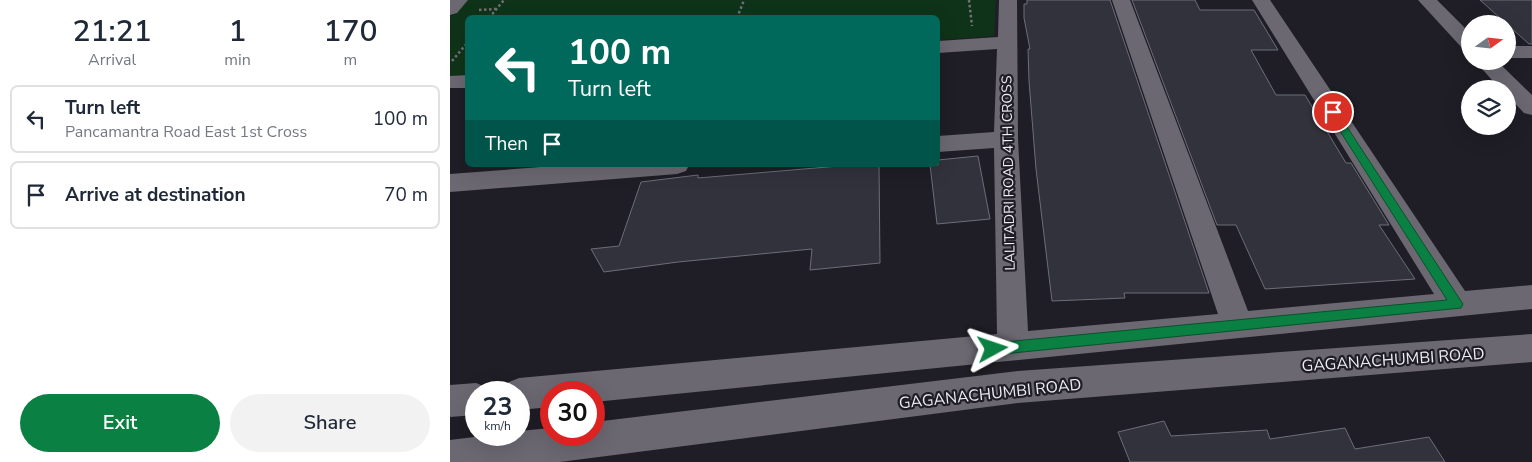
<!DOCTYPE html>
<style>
body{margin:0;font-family:"Nunito Sans",sans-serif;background:#f2f2f3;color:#1f2937;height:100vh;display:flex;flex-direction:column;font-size:19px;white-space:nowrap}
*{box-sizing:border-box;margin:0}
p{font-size:16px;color:#747a83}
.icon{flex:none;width:28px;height:28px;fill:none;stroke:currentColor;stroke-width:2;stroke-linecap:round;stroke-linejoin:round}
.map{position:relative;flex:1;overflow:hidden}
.side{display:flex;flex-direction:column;background:#fff;width:450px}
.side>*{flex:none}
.banner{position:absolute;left:15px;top:15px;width:475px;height:152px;border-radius:8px;box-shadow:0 5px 20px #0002;background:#00695c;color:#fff;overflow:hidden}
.needle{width:32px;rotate:75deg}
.buttons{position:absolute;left:1011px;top:15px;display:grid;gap:10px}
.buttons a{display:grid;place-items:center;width:55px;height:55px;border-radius:50%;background:#fff;box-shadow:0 5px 20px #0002;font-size:25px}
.speed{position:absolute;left:15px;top:381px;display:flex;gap:10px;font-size:25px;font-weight:700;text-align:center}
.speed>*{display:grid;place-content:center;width:65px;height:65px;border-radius:50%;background:#fff;box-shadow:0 5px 20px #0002;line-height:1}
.speed small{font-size:12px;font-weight:400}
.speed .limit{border:8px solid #d22;background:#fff;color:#111}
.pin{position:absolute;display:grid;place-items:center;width:42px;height:42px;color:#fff;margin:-21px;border:2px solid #fff;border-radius:50%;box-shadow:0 1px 5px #0007}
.me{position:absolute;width:55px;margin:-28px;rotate:85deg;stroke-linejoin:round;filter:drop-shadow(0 0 4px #0008)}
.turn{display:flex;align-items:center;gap:18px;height:105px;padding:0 20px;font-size:22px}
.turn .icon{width:65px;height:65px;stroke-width:2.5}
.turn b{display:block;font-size:35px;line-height:42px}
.then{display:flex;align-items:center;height:48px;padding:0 20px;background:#0003;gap:10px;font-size:19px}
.eta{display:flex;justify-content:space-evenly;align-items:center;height:85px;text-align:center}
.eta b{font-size:30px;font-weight:600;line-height:35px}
.primary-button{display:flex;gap:10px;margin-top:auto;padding:10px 20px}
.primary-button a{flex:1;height:58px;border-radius:30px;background:#0b8043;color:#fff;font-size:20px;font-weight:600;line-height:58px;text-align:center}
.primary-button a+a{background:#f2f2f3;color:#1f2937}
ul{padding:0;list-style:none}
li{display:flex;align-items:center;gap:15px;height:68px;margin:0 10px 8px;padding:0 10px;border:2px solid #e0e1e3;border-radius:8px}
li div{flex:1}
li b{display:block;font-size:19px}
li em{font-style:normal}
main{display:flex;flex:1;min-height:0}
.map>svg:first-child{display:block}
.green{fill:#0f3318}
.building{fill:#31323b;stroke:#6d6e78}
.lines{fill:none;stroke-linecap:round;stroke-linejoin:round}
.path{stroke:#727078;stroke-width:2.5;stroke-dasharray:2.5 2.5;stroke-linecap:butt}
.minor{fill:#6b6872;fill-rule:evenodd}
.route{fill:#0b8043;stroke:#07532c}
.labels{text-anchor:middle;stroke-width:4.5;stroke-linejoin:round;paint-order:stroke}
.street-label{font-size:14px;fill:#eeecf2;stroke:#1f1d25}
.near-street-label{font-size:16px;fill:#eeecf2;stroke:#1f1d25}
</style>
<main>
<section class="side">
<div class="eta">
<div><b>21:21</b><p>Arrival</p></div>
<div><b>1</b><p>min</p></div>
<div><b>170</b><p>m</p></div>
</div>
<ul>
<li><svg class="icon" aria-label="left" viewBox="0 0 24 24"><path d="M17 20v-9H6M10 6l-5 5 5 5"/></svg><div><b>Turn left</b><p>Pancamantra Road East 1st Cross</p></div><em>100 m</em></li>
<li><svg class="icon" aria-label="arrive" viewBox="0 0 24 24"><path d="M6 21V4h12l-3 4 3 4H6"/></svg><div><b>Arrive at destination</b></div><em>70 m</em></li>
</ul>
<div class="primary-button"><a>Exit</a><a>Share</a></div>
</section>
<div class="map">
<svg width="1082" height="462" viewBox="0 0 1082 462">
<rect width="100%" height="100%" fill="#1f1d25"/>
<!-- green -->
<polygon class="green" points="17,0 546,0 544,36 488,40 488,18 18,18 17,75 0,76 0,18"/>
<!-- building -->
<g class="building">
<polygon points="577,0 660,0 759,293 674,293 675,298 602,301 586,169 579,81 578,49 580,49 574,18 574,4 577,4"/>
<polygon points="682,0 745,0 750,10 804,10 828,50 801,50 826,95 855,95 896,163 901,163 939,225 929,225 965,279 815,289 786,225 767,225"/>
<polygon points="1030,0 1082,0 1082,44 1079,44"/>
<polygon points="528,156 540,219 487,224 480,165 488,165 488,160"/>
<polygon points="401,165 429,165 430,263 360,270 362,249 228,262 154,272 141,249 169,246 191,182 248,175 248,178"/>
<polygon points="714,421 721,436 817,430 820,439 895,428 905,449 979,437 995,462 680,462 668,432"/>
</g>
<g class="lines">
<!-- path -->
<g class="path">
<polyline points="519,0 522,26"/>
<polyline points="29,10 46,9"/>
<polyline points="39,18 54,0"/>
<polyline points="287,18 294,0"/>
<polyline points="2,61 18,42"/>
</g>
<!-- minor -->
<g class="minor">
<polygon points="0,0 18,0 7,13 0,15"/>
<polygon points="549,0 567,0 568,139 578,331 768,314 662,0 680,0 798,311 984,294 802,0 820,0 1015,291 1082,285 1082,309 144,402 144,392 101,392 101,407 69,410 69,392 53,392 57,383 69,378 547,334 544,148 488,152 488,136 544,132 547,49 488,53 488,41 548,37"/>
<polygon points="968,0 987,0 1020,33 1020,51 1013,49"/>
<rect x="1058" y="46" width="24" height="12"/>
<polygon points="1025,61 1047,61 1082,95 1082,115 1074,113 1058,96 1058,89 1050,89"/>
<polygon points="18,75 18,88 0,88 0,76"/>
<polygon points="117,165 239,165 236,171 227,174 0,192 0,174"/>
<polygon points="1082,334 1082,362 568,403 110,462 0,462 0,440 40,435 69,435 69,431 101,428 101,435 144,435 144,422 568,371"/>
<polygon points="26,383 38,388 40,392 26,392 26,415 0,417 0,385"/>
</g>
</g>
<!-- route -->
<polygon class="route" points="883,109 886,110 1011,301 1013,304 1011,308 543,355 539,353 537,349 539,345 543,343 997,300 878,112"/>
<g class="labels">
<!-- street labels -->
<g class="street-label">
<text transform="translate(558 173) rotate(-91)" y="5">LALITADRI ROAD 4TH CROSS</text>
</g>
<!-- near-street labels -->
<g class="near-street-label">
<text transform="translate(943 359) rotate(-4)" y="6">GAGANACHUMBI ROAD</text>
<text transform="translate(540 393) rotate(-6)" y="6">GAGANACHUMBI ROAD</text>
</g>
</g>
</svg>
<div class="buttons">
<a><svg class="needle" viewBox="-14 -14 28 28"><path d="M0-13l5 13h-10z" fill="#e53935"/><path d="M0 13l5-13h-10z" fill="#747a83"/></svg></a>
<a><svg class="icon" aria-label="layers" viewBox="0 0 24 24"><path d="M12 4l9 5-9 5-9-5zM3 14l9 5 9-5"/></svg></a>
</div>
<div class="speed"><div>23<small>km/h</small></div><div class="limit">30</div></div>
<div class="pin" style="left:883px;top:112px;background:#d93025"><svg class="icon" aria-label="arrive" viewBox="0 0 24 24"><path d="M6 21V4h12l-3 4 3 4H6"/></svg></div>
<svg class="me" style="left:543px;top:349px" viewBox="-20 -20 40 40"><path d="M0-17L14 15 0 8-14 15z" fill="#0b8043" stroke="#fff" stroke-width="4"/></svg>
<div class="banner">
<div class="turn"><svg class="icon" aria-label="left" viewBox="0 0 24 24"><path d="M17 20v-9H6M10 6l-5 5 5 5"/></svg><div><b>100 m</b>Turn left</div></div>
<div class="then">Then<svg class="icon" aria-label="arrive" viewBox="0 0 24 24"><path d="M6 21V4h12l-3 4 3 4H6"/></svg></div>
</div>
</div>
</main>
